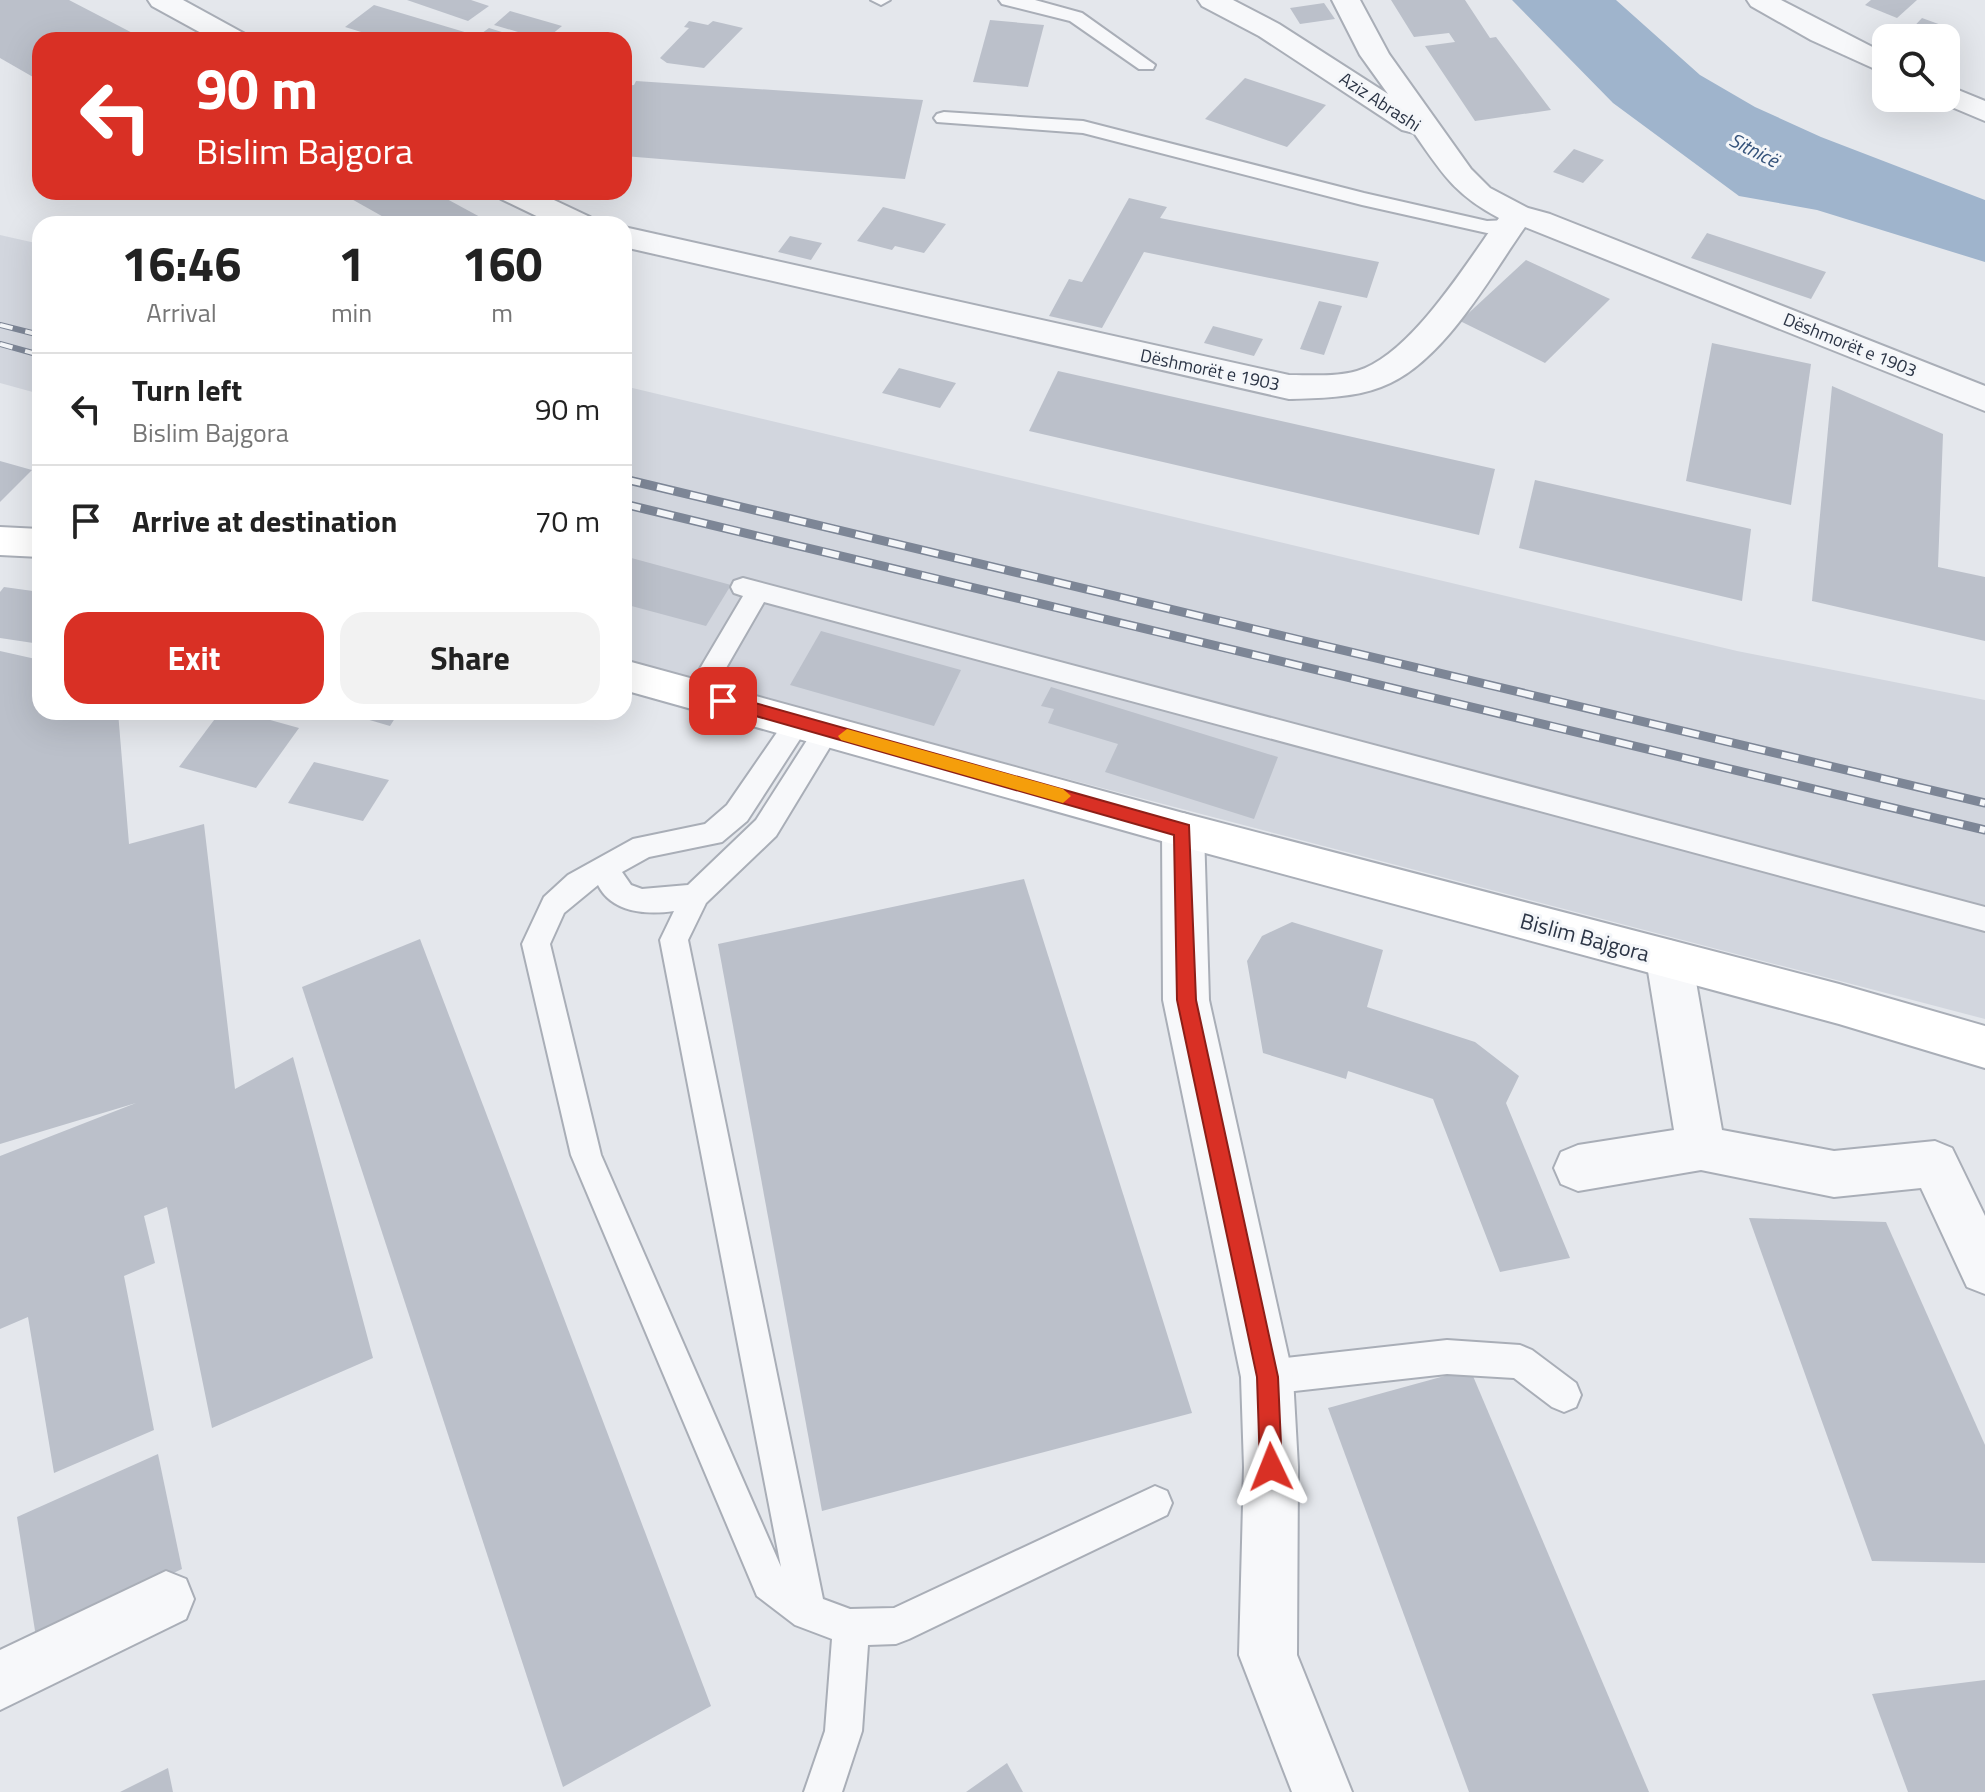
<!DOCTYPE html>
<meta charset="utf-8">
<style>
body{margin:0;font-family:"Titillium Web",sans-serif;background:#f2f2f2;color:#222;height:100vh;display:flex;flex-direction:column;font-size:30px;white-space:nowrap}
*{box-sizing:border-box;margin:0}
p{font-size:26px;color:#767676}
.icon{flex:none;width:44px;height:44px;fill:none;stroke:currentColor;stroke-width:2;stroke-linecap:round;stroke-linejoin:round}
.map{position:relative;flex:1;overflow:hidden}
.sheet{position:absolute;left:32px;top:216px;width:600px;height:504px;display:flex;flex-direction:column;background:#fff;border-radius:24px;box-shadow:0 8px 32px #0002}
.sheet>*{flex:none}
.guide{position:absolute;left:32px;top:32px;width:600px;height:168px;border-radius:24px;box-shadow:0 8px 32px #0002;background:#d93025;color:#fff;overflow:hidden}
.fabs{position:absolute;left:1872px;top:24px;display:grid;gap:16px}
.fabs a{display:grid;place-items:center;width:88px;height:88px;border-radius:16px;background:#fff;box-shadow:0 8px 32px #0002;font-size:40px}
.pin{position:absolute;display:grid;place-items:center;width:68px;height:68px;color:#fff;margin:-34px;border-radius:16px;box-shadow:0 4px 12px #0006}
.me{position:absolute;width:88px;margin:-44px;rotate:358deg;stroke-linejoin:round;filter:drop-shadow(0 0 6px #0008)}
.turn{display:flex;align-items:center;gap:28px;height:168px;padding:0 32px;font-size:36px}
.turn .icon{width:104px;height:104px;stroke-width:2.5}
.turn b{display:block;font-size:56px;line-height:68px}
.eta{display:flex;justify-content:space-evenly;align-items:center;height:136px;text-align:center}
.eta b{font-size:48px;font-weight:700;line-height:56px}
.action{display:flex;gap:16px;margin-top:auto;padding:16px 32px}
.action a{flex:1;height:92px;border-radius:24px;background:#d93025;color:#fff;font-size:32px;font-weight:700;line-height:92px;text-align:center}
.action a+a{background:#f2f2f2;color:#222}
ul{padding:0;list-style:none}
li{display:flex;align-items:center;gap:24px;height:112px;padding:0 32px;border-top:2px solid #e0e0e0}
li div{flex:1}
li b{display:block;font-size:30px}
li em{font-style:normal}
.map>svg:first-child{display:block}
.built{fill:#d2d6de}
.water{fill:#9fb4cc}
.building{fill:#bbc0ca}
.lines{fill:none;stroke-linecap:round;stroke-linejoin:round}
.service-casing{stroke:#a9aeb7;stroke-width:4}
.minor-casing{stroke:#a9aeb7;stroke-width:4}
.secondary-casing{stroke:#a9aeb7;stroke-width:4}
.service{fill:#f7f8fa;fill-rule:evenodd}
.minor{fill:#f7f8fa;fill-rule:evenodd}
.secondary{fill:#fff;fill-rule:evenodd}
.rail-far1-casing{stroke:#7d8696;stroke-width:6}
.rail-casing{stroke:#7d8696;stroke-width:9}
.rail-far1{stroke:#f4f6f9;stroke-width:4;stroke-dasharray:13;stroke-linecap:butt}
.rail{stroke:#f4f6f9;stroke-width:6;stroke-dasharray:17;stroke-linecap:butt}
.route{fill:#d93025;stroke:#8d1f18;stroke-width:2}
.slow{fill:#f59e0b}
.labels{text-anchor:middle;stroke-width:6;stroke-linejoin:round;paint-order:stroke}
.far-street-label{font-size:18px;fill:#2b3445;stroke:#f4f6f9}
.far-water-label{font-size:20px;font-style:italic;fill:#34527a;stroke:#f4f6f9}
.street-label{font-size:22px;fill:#2b3445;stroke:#f4f6f9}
</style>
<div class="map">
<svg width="1985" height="1792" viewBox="0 0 1985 1792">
<rect width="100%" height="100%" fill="#e4e7ec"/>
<!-- built -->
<g class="built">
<polygon points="0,235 40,244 40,394 0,383"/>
<polygon points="624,386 1737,651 1985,700 1985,1019 624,663"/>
</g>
<!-- water -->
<polygon class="water" points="1512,0 1616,0 1700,75 1755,107 1821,137 1985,200 1985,262 1817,210 1739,196 1613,103"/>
<!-- building -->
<g class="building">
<polygon points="0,0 69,0 146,40 40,40 40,81 0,58"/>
<polygon points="407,0 471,0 489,6 468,21"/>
<polygon points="1391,0 1465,0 1490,38 1496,37 1551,110 1475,121 1425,46 1455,42 1449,33 1414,37"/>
<polygon points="1871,0 1917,0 1897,18 1865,5"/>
<polygon points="1324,3 1335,19 1300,24 1290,8"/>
<polygon points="374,5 478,36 489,28 515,36 510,40 387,40 345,27"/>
<polygon points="510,11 562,26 545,40 494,25"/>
<polygon points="1922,18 1955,30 1948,38 1903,38"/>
<polygon points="990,20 1044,25 1028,87 973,82"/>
<polygon points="689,21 708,25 713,21 743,28 704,68 667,63 660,58 689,28 684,27"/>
<polygon points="1245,78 1326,105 1287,147 1205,119"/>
<polygon points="636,81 923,100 905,179 624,156 624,86 634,85"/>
<polygon points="1574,149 1604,160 1583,183 1553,172"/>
<polygon points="339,192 434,192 493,224 396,224"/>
<polygon points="1129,198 1167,207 1160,218 1379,262 1367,298 1144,252 1102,328 1049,316 1069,279 1082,282"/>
<polygon points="883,207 946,224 924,253 895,246 892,250 857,241"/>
<polygon points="1707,233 1826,272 1811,299 1691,258"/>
<polygon points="790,236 822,243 811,260 778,252"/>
<polygon points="1526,260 1610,299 1545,363 1460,321"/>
<polygon points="1319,301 1342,306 1324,355 1300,349"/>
<polygon points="1213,326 1263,339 1254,356 1204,343"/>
<polygon points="1712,343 1811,364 1791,505 1686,481"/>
<polygon points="899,368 956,383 940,408 882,393"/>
<polygon points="1058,371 1495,469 1479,535 1029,431"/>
<polygon points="1832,386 1943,434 1938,567 1985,577 1985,641 1812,601"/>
<polygon points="0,461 32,470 0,502"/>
<polygon points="1535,480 1751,529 1742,601 1519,548"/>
<polygon points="624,556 731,585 706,626 624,604"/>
<polygon points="4,587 40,592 40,644 0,638 0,592"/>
<polygon points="821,631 961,670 934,726 790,685"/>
<polygon points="0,651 40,660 40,712 118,712 129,844 204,824 235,1089 293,1057 373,1358 212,1428 167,1207 144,1216 155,1263 124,1276 154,1430 54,1473 28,1317 0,1329 0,1156 136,1103 0,1144"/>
<polygon points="1051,687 1278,757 1254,819 1105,772 1118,744 1048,723 1054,709 1041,706"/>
<polygon points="220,712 241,712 299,728 256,788 179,767"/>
<polygon points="342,712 399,712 390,726"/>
<polygon points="314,762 389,780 363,821 288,803"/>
<polygon points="1024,879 1192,1413 822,1511 718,944"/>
<polygon points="1292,922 1383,950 1367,1007 1475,1042 1519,1076 1506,1103 1570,1258 1500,1272 1433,1099 1348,1071 1346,1079 1263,1053 1247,961 1262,936"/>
<polygon points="420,939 711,1706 563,1787 302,987"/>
<polygon points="1749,1218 1886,1222 1985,1445 1985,1563 1872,1561"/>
<polygon points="1470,1369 1649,1792 1469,1792 1328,1408"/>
<polygon points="158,1454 182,1569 36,1637 17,1517"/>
<polygon points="1985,1680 1985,1792 1908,1792 1872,1694"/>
<polygon points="1007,1763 1023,1792 966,1792"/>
<polygon points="168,1768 173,1792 120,1792"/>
</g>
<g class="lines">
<defs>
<g id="service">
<polygon points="871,0 890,0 881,5"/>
<polygon points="999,0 1035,0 1082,13 1155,65 1153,69 1139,69 1070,21 1002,4"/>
<polygon points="944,112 1083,121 1364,193 1487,221 1508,220 1518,226 1508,232 1487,233 1362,205 1083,133 937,122 934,118 937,114"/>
<polygon points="743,578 1985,907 1985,931 764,602 707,701 698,704 689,701 685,694 743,596 734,593 731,587 734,581"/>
<path d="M798,712L807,715L811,722L747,821L722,842L649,857L622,872L631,885L642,889L688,885L756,820L818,723L827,720L836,723L840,730L836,737L776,836L706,903L688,940L823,1599L850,1609L894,1608L1155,1486L1167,1491L1172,1503L1167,1515L909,1639L896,1644L868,1645L862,1731L842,1792H804L825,1731L832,1639L795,1625L757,1596L571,1155L522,944L544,897L568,875L633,839L705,824L727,805L789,715ZM598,885C612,913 647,915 674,911L660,940L781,1567L601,1155L550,944L564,913Z"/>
<polygon points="1447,1340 1520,1345 1532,1350 1576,1383 1581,1395 1576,1407 1564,1412 1552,1407 1514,1378 1447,1374 1267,1394 1255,1389 1250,1377 1255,1365 1267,1360"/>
</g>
<g id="minor">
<polygon points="148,0 183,0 245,34 249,40 214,40 152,6"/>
<path d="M1198,0H1233L1279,24L1388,94L1360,55L1332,0H1360L1389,54L1471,169L1490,188L1528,208L1550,214L1985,386V411L1525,227C1489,278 1442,365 1381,387C1352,398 1320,398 1289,399L624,247V227L1289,375C1311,375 1336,377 1357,371C1411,355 1467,262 1499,218C1454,194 1442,173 1414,133L1402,130L1259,36L1202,6Z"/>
<polygon points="1747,0 1781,0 1886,54 1886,74 1811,40 1751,6"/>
<polygon points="1946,85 1985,101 1985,121 1935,100 1934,98 1946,98"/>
<polygon points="496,192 537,192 590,217 595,224 553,224 501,199"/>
<polygon points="1183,813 1198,818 1204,830 1209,1000 1293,1377 1298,1467 1297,1655 1352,1792 1292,1792 1239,1655 1244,1467 1241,1377 1163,1000 1162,830 1168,818"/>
<polygon points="1669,940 1685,945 1692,959 1722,1130 1834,1151 1935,1141 1952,1148 1985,1216 1985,1294 1967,1287 1921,1188 1834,1197 1701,1170 1578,1191 1561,1184 1554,1168 1561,1152 1578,1145 1674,1130 1646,959 1653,945"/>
<polygon points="166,1571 186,1579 194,1599 186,1619 0,1710 0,1650"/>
</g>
<g id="secondary">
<polygon points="0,527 40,529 40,557 0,555"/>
<polygon points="624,660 1183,813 1839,984 1985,1026 1985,1068 1839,1024 1183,847 624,690"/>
</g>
</defs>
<!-- service casing -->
<use href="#service" class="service-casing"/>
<!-- minor casing -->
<use href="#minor" class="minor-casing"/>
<!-- secondary casing -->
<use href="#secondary" class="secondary-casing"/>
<!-- service -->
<use href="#service" class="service"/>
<!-- minor -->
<use href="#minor" class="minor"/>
<!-- secondary -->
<use href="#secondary" class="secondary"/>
<defs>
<g id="rail-far1">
<polyline points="0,325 40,335"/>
<polyline points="0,344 40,355"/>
</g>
<g id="rail">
<polyline points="624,479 1985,803"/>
<polyline points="624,504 1985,830"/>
</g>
</defs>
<!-- rail-far1 casing -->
<use href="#rail-far1" class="rail-far1-casing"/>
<!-- rail casing -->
<use href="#rail" class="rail-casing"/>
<!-- rail-far1 -->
<use href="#rail-far1" class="rail-far1"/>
<!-- rail -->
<use href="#rail" class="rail"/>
</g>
<!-- route -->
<polygon class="route" points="723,694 1189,825 1196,1000 1278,1377 1282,1467 1279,1475 1271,1478 1263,1475 1260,1467 1257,1377 1177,1000 1174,835 717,705 715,701"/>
<!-- slow -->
<polygon class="slow" points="847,729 1063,789 1071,796 1063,803 841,740 838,736"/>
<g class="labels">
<!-- far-street labels -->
<g class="far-street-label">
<text transform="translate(1380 102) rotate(33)" y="6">Aziz Abrashi</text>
<text transform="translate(1850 345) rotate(22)" y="6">Dëshmorët e 1903</text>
<text transform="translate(1210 370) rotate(12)" y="6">Dëshmorët e 1903</text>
</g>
<!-- far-water labels -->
<g class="far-water-label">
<text transform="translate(1754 150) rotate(27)" y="7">Sitnicë</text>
</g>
<!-- street labels -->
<g class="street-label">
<text transform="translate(1585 937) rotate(15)" y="8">Bislim Bajgora</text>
</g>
</g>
</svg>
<div class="fabs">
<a><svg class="icon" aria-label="search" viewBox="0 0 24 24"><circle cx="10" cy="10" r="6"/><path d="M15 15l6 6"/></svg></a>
</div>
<div class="pin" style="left:723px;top:701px;background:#d93025"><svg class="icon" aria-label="arrive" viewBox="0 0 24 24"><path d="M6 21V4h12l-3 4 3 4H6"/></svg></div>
<svg class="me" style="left:1271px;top:1467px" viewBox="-20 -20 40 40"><path d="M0-17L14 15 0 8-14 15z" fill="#d93025" stroke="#fff" stroke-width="4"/></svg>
<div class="guide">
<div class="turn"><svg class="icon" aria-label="left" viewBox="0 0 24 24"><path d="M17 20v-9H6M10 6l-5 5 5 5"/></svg><div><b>90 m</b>Bislim Bajgora</div></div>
</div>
<section class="sheet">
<div class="eta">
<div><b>16:46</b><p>Arrival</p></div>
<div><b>1</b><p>min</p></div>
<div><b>160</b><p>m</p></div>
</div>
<ul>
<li><svg class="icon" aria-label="left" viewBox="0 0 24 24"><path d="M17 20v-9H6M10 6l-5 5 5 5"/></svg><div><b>Turn left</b><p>Bislim Bajgora</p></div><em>90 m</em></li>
<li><svg class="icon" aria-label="arrive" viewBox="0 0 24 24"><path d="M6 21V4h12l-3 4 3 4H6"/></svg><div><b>Arrive at destination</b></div><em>70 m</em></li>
</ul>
<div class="action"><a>Exit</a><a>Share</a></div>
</section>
</div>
